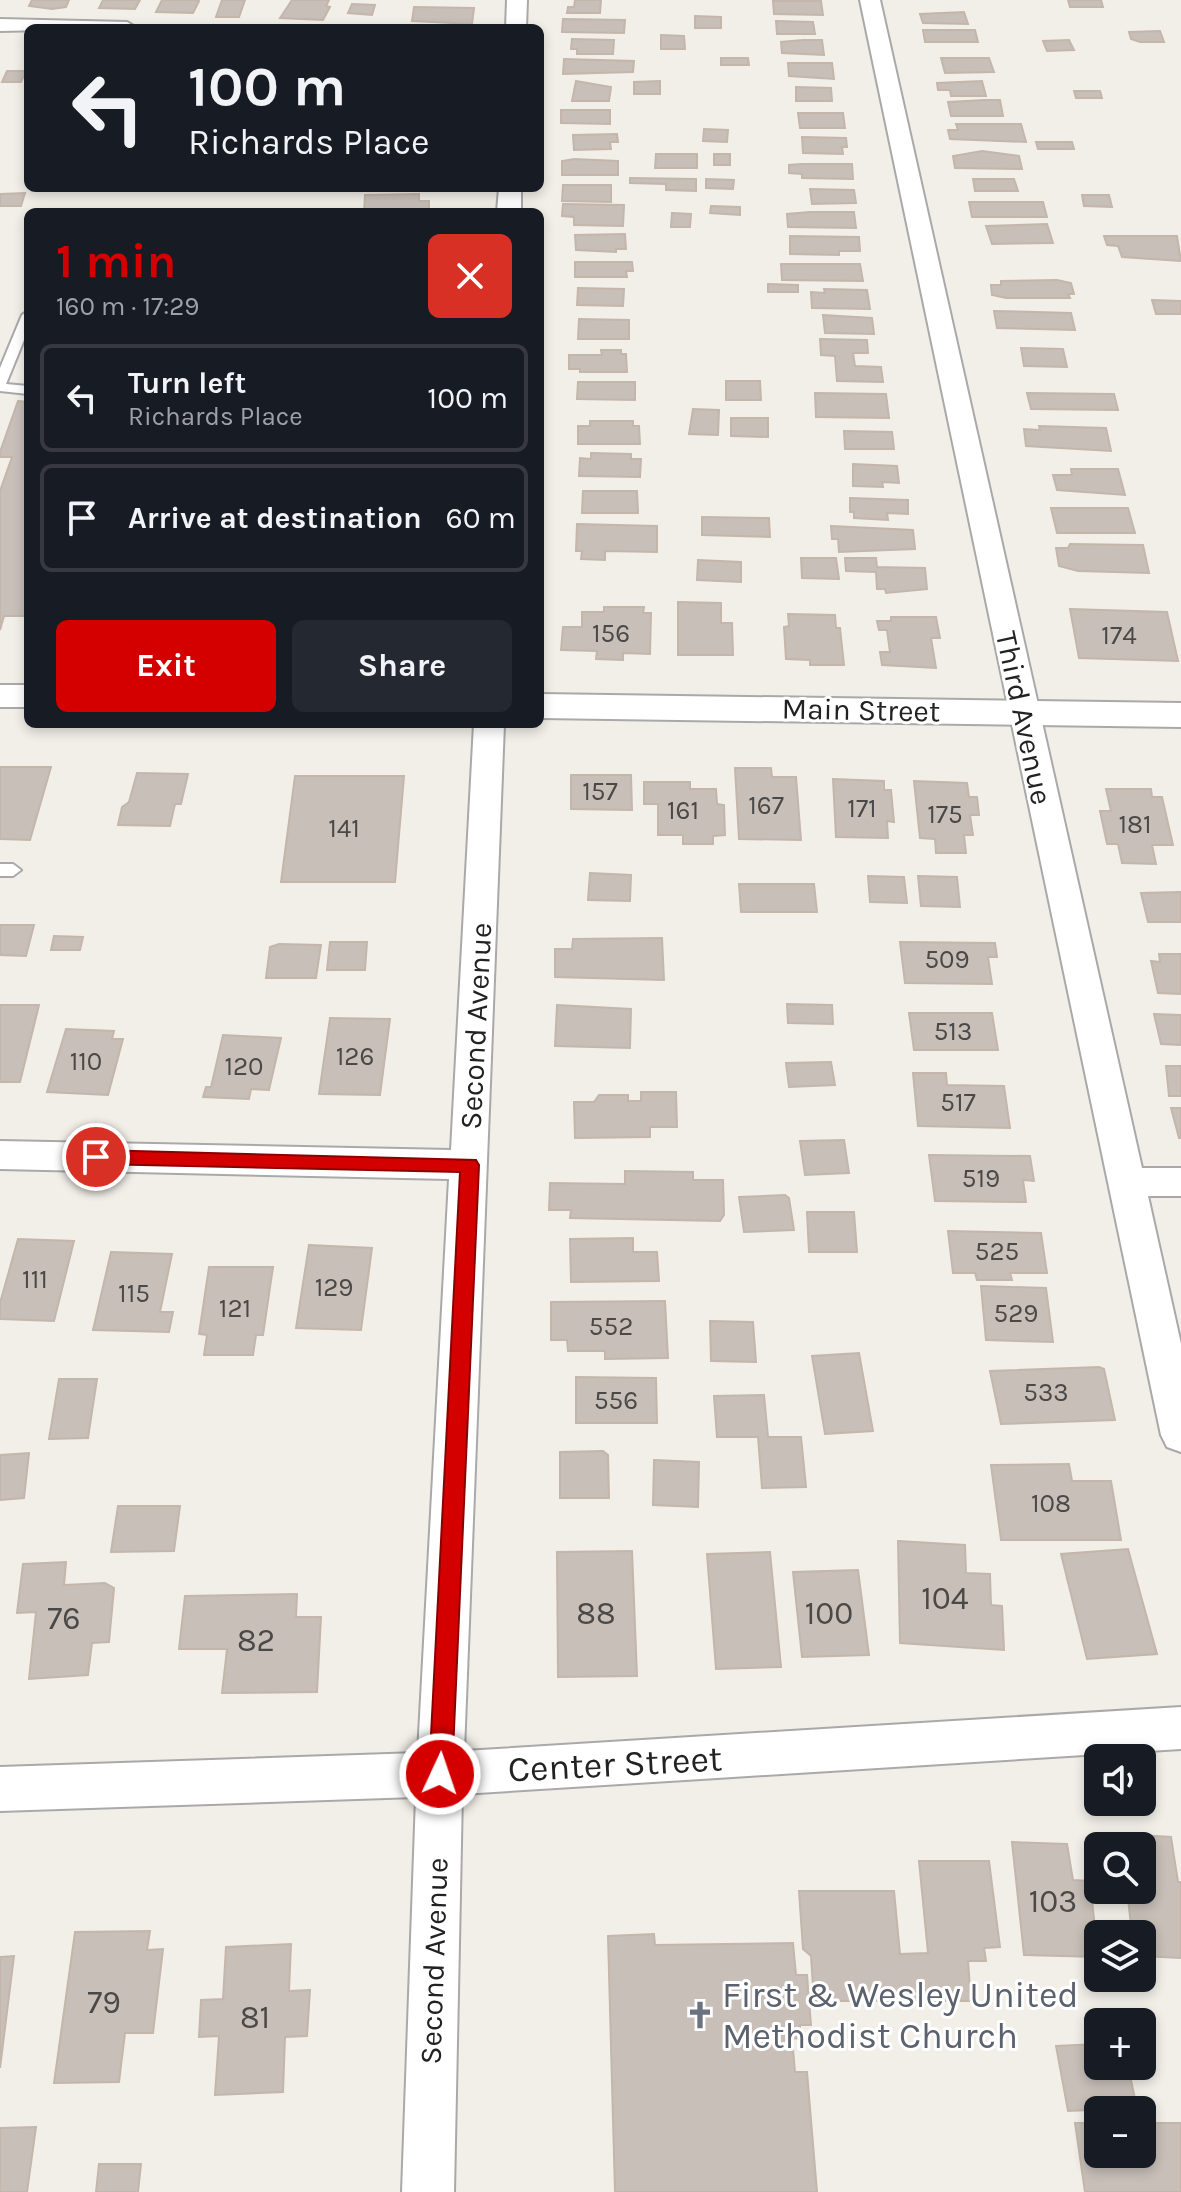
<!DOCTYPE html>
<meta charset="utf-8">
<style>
body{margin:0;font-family:Karla,sans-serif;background:#242831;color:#f1f3f6;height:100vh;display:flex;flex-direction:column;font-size:30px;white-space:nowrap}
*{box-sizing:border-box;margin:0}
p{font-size:26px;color:#9ea1a6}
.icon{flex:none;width:44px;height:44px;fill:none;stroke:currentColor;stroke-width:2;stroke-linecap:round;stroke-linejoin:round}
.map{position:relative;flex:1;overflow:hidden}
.details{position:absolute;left:24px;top:208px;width:520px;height:520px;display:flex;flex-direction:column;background:#171b24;border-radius:12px;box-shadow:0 4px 12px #0003}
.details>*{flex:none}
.guide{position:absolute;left:24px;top:24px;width:520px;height:168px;border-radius:12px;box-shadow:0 4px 12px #0003;background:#171b24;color:#f1f3f6;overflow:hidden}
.fabs{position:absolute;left:1084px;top:1744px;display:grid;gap:16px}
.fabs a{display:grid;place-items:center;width:72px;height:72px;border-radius:12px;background:#171b24;box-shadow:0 4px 12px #0003;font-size:40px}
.pin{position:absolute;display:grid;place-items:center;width:68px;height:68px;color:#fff;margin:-34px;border:4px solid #fff;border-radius:50%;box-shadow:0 2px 8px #0007}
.me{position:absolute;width:88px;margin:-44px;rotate:3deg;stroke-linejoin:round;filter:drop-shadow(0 0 6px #0008)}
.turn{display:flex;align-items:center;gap:28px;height:168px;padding:0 32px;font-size:36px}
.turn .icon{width:104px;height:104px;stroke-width:2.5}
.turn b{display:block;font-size:56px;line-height:68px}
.round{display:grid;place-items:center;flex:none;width:84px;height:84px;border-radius:12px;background:#242831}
.summary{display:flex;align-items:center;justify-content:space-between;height:136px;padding:0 32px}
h1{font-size:48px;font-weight:700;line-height:60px;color:#d40000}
.action{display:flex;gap:16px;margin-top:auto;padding:16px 32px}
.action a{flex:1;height:92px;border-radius:12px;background:#d40000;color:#fff;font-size:32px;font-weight:700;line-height:92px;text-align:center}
.action a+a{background:#242831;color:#f1f3f6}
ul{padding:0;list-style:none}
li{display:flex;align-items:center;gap:24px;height:108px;margin:0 16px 12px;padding:0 16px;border:4px solid #363941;border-radius:12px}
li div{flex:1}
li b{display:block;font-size:30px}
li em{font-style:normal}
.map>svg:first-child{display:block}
.building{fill:#c7bfb8;stroke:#c4b6ab;stroke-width:2}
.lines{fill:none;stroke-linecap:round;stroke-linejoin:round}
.service-casing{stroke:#a9a9a9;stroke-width:4}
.minor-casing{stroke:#a9a9a9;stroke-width:4}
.tertiary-casing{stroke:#a9a9a9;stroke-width:4}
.service{fill:#fff;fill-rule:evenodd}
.minor{fill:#fff;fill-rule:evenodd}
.tertiary{fill:#fff;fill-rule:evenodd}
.route{fill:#d40000;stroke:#8a0000;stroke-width:2}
.labels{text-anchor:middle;stroke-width:6;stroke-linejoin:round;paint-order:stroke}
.number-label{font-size:26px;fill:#4b4948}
.street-label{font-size:30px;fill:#222;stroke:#fff}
.near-number-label{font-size:32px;fill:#4b4948}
.near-street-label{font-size:36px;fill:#222;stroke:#fff}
.near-worship-label{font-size:36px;fill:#5b616d;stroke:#fff;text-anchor:start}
</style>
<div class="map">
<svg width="1181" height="2192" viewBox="0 0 1181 2192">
<rect width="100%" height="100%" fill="#f2efe9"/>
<!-- building -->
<g class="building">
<polygon points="32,0 69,0 66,7 52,9 29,6"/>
<polygon points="103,0 140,0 135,9 99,8"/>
<polygon points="162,0 196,0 199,1 193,13 156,12"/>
<polygon points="222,0 245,0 239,17 216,17"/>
<polygon points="292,0 329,0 326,6 330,7 323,20 280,18"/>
<polygon points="575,0 601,0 600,13 567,13 568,7 574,7"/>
<polygon points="1068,0 1101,0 1103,7 1070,7"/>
<polygon points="773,1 821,1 823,15 774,14"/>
<polygon points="352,4 375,5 372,15 348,13"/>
<polygon points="414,7 474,8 472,24 412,21"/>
<polygon points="964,12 968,24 923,23 920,14"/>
<polygon points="695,16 721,17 721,28 695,28"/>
<polygon points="563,19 625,20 624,33 562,32"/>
<polygon points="776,21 813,22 815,34 777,34"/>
<polygon points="923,30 975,30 978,42 925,42"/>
<polygon points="1160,31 1164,42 1140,42 1131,39 1129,32"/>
<polygon points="661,35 684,36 685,49 661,49"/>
<polygon points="572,39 614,40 613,54 577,54 577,49 571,49"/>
<polygon points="803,40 822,40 824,55 782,53 781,42"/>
<polygon points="1069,40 1074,50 1047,51 1043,41"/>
<polygon points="721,58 748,58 749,65 721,65"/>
<polygon points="941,58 989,58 994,72 945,73"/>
<polygon points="564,59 634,61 633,72 563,74"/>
<polygon points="788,63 832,63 834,79 789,76"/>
<polygon points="7,71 26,71 21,82 2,82"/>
<polygon points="576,81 611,87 609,101 572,101"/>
<polygon points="660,81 660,94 634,94 634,82"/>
<polygon points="982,81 986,96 951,96 950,90 938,90 937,83"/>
<polygon points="796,87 831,88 832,101 796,101"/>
<polygon points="1074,91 1100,91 1102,98 1076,98"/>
<polygon points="985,100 1000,100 1003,116 951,116 948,102"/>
<polygon points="561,110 610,110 610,124 561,123"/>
<polygon points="798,113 843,113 845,128 800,128"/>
<polygon points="956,124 1021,124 1026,142 950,139 948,130 958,130"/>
<polygon points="704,129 728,130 727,142 703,141"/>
<polygon points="617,134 618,142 610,142 611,149 574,150 573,135"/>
<polygon points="802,137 846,138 847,147 842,147 843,154 803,153"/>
<polygon points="1036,142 1072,142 1074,149 1038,149"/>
<polygon points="982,151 1019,156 1022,169 955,168 953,156"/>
<polygon points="656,154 697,154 697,168 655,168"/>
<rect x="714" y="154" width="16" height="11"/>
<polygon points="574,159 618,161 618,175 562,175 562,161"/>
<polygon points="801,164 852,164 853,179 802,178 802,174 789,173 789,165"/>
<polygon points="630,178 696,179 696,191 666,190 666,184 630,183"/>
<polygon points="706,179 734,180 733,189 706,188"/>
<polygon points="973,179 1014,179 1018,191 975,191"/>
<polygon points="563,185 611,185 611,202 562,201"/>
<polygon points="810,189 854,190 856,203 812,204"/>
<polygon points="25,193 21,206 0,206 0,194"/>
<polygon points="419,194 419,201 429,201 429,212 364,212 365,195"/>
<polygon points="1082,195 1109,195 1112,207 1084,206"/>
<polygon points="969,202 1043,202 1047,217 972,217"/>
<polygon points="563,204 624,205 623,226 574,225 574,217 562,216"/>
<polygon points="711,206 740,207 740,215 710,213"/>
<polygon points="810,212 854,212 856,228 788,227 787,214"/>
<polygon points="672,213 691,214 690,227 671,227"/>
<polygon points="1047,224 1053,243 992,244 986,226"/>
<polygon points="625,234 626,249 616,249 616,252 576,250 575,235"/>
<polygon points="790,236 859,237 860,251 839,251 839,255 790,254"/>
<polygon points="1104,236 1177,236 1181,261 1122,257 1118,246 1107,245"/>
<polygon points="575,262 632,262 633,271 626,271 627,277 575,277"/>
<polygon points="781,264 860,264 863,281 782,280"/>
<polygon points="1057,280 1071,283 1074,294 1068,294 1070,298 1006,298 992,295 991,285 1001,285 1001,281"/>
<polygon points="768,284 798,285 798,292 768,292"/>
<polygon points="578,288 624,289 623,306 577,305"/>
<polygon points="824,289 867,290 870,309 812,308 811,292 825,293"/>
<polygon points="1152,300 1181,301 1181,314 1156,314"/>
<polygon points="994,311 1071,313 1075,330 997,328"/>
<polygon points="823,315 872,318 874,334 825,333"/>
<polygon points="579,319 629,320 629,339 578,339"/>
<polygon points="820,339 867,340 868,353 853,353 855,366 881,367 883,382 837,381 835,356 821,355"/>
<polygon points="1021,348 1063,349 1067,367 1024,366"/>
<polygon points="601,350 621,350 621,354 626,354 627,372 580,372 580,369 569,369 569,355 602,355"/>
<polygon points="726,381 760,381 761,400 726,400"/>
<polygon points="578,382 635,382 635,400 577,399"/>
<polygon points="815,393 886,394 889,418 816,417"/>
<polygon points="1027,393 1114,394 1118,410 1031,409"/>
<polygon points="18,401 28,402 28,602 24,616 4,616 0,630 0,491 12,457 0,457 0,452"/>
<polygon points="693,409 719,410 718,435 689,434"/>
<polygon points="731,418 768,418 768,437 731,436"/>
<polygon points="590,421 633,421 633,426 639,426 640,444 578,444 578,426 590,426"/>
<polygon points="1039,426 1106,428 1111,451 1026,446 1024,429 1040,430"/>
<polygon points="844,431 892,432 894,449 845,449"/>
<polygon points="591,453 631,454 631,459 641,459 640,477 579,476 580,458 591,459"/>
<polygon points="853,464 897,466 899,483 882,482 883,487 853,486"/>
<polygon points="1071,469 1118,469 1125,495 1057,490 1053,475 1072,475"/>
<polygon points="583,491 637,491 638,513 582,513"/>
<polygon points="850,498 908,500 908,514 887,513 888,520 854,518 854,512 850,512"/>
<polygon points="1051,508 1128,508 1135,533 1057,533"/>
<polygon points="702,517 769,518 770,537 702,535"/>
<polygon points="577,524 657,526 657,552 605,551 605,560 581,559 582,551 576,551"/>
<polygon points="831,526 913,530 915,549 839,552 838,539 832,539"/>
<polygon points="1070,544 1143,545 1149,573 1078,571 1059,566 1056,548 1068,548"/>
<polygon points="801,558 836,558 839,579 802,578"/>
<polygon points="845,558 876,558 877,567 925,568 927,589 886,593 885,589 877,589 876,572 846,571"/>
<polygon points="698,560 741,562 741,582 697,580"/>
<polygon points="678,602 721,603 721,623 732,623 733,655 678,655"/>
<polygon points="604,607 644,607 643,613 651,613 650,654 623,653 623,660 596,659 597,651 561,650 563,627 582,627 582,612 604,612"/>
<polygon points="1070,609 1167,612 1178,661 1079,658"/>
<polygon points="788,614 835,615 836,628 840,628 844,665 810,665 810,660 786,659 784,627 789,626"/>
<polygon points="891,617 936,617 940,638 931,638 936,668 882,665 880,652 890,652 887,630 879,630 877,621 891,621"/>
<polygon points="0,767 51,767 30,840 0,839"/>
<polygon points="735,768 771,768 772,777 796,777 801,840 739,839"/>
<polygon points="137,773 188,774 181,804 175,804 170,826 118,825 122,807 129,802"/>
<polygon points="571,775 631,775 632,810 571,809"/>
<polygon points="295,776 404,776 395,882 281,882"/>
<polygon points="833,779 884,781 884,790 891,790 894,822 887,821 888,838 836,837"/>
<polygon points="914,781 967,783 969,797 977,797 979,815 970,815 973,835 964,835 966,853 936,853 935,839 920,838"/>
<polygon points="644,782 690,782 690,789 716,789 717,804 724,805 725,835 713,836 713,844 683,844 683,835 658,835 658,804 644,804"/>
<polygon points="1106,789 1151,789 1152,797 1162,797 1173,845 1152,845 1156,864 1122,863 1118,844 1107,844 1100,811 1111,811"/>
<polygon points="590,873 631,875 630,901 588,900"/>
<polygon points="868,876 904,877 907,903 870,902"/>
<polygon points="918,876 957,877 960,907 921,906"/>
<polygon points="739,884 814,884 817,912 741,912"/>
<polygon points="1181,892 1181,922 1148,922 1141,893"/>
<polygon points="0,925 34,925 26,956 0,955"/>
<polygon points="54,936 83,937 80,950 51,950"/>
<polygon points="662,938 664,980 555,977 555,949 572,949 573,939"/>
<polygon points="330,942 367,942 365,970 327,970"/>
<polygon points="900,942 995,943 997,957 988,957 992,984 905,983"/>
<polygon points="279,944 321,945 316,978 266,978 270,947"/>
<polygon points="1159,954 1181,954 1181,994 1158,993 1151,961 1160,962"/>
<polygon points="787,1004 832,1005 833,1024 788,1023"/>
<polygon points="0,1005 39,1005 20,1082 0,1082"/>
<polygon points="557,1005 631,1009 630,1048 555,1046"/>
<polygon points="909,1013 992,1013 998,1050 914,1050"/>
<polygon points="1154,1014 1181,1015 1181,1045 1161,1044"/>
<polygon points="330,1018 390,1019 380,1095 319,1094"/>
<polygon points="66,1029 114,1031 112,1039 123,1039 108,1095 47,1092"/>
<polygon points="223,1035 281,1038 269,1090 251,1089 249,1099 203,1097 206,1087 211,1087"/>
<polygon points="831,1062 835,1085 789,1087 786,1063"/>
<polygon points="1166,1066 1181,1066 1181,1096 1169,1096"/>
<polygon points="913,1073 946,1073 947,1085 1004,1086 1010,1128 918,1126"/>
<polygon points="641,1092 676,1092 677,1127 650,1127 650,1137 575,1138 574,1102 594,1102 599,1095 628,1095 628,1101 641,1101"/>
<polygon points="1171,1108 1181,1108 1181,1138 1179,1138"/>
<polygon points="844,1140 849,1173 805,1175 800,1141"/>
<polygon points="929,1155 1030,1156 1034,1181 1023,1180 1026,1202 935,1201"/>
<polygon points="625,1171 693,1172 693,1180 723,1180 724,1215 720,1221 570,1218 571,1210 549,1210 550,1183 625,1184"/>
<polygon points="785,1195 789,1198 794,1230 744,1232 739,1197"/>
<polygon points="807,1212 854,1212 857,1252 809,1252"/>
<polygon points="948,1231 1041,1233 1047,1273 1010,1273 1012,1280 977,1280 975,1273 953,1273"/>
<polygon points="633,1238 633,1252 657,1252 659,1281 571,1282 570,1239"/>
<polygon points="18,1239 74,1241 54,1321 0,1319 0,1303"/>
<polygon points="309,1245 372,1248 361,1330 296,1328"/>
<polygon points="111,1252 172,1254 160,1312 173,1312 169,1332 93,1330"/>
<polygon points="209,1267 273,1267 263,1335 256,1335 253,1355 204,1355 207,1335 199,1334"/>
<polygon points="981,1286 1046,1288 1053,1342 986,1340"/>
<polygon points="665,1301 668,1358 605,1359 605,1351 568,1351 567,1340 551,1340 551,1302"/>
<polygon points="710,1321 753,1322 756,1362 711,1361"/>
<polygon points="859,1353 873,1431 825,1434 812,1356"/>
<polygon points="1099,1367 1104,1369 1115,1420 1001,1424 990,1371"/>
<polygon points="576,1377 656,1378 657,1423 576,1423"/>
<polygon points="59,1379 97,1379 88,1438 49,1439"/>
<polygon points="764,1395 768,1437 801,1437 806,1487 762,1488 758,1437 717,1437 714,1396"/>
<polygon points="603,1451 608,1455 609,1498 560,1498 560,1452"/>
<polygon points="29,1453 24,1498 0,1500 0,1455"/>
<polygon points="654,1460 699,1462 698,1507 653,1505"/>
<polygon points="1069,1464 1072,1481 1111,1481 1121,1540 1001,1540 991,1465"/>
<polygon points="118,1506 180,1506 174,1551 111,1552"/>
<polygon points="898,1541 965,1545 966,1573 990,1574 991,1605 1002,1606 1004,1650 900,1643"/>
<polygon points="1128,1549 1157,1654 1087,1659 1061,1554"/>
<polygon points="632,1551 637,1676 558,1677 557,1552"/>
<polygon points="770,1552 781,1667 716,1669 707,1554"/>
<polygon points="66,1562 64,1585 105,1583 114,1588 109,1642 92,1643 88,1675 29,1679 36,1612 17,1613 23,1564"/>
<polygon points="858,1570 869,1655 802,1657 793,1572"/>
<polygon points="297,1594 296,1617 321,1617 317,1692 222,1693 227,1649 179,1649 185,1596"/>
<polygon points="1120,1834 1171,1837 1178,1882 1181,1882 1181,1958 1142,1956 1142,1934 1132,1934 1127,1890 1142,1890 1142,1846 1122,1846"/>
<polygon points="1012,1842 1067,1844 1073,1880 1090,1881 1098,1957 1024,1955"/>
<polygon points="919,1861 989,1861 1000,1947 984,1948 986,1961 968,1961 971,2001 814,2001 811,1956 803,1949 799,1891 894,1891 900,1954 928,1953"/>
<polygon points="150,1931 147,1950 163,1949 153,2033 125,2033 119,2082 54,2083 75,1932"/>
<polygon points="654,1934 655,1945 793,1943 796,1975 807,1975 811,2025 800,2025 800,2039 792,2038 795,2072 807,2072 817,2192 615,2192 608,1936"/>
<polygon points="291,1944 289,1991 310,1990 307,2036 285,2037 283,2092 215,2095 219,2036 199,2037 201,2000 223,1999 226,1947"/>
<polygon points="14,1956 0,2068 0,1957"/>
<polygon points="1098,2044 1098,2066 1128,2066 1137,2108 1068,2111 1056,2046"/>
<polygon points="1075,2123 1098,2123 1098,2154 1142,2154 1142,2123 1181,2123 1181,2192 1085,2192"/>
<polygon points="36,2127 27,2192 0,2192 0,2128"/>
<polygon points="99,2164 141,2164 138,2192 96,2192"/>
</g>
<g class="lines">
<defs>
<g id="service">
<polygon points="28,311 28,330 6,384 28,386 28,394 0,391 0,368 22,315"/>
<polygon points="0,864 13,864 21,870 13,876 0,876"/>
</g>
<g id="minor">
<polygon points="507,0 527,0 526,28 506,28"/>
<polygon points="860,0 880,0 1142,1168 1181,1168 1181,1196 1148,1196 1181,1344 1181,1452 1167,1447 1161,1435"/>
<polygon points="0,19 127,22 137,28 0,31"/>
<polygon points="499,188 521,188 521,212 497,212"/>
<polygon points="474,724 504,724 464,1751 1181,1707 1181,1749 462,1794 454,2192 402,2192 416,1797 0,1811 0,1767 418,1753 449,1179 0,1169 0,1141 451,1150"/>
</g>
<g id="tertiary">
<rect x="0" y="685" width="28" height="22"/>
<polygon points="540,694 1181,703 1181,727 540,718"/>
</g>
</defs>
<!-- service casing -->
<use href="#service" class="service-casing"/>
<!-- minor casing -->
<use href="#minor" class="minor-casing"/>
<!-- tertiary casing -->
<use href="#tertiary" class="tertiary-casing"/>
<!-- service -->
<use href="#service" class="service"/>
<!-- minor -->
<use href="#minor" class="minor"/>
<!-- tertiary -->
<use href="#tertiary" class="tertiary"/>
</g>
<!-- route -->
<polygon class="route" points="96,1150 476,1160 479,1165 452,1774 448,1781 440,1785 432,1781 429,1774 460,1172 96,1164 86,1157"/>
<!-- icons -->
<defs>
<symbol id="church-bare" viewBox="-9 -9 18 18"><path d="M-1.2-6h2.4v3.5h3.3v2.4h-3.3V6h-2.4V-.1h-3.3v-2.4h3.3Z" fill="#6b7280" stroke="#fff" stroke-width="2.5" paint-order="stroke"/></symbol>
</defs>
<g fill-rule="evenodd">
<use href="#church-bare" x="680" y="1995" width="40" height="40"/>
</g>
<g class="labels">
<!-- number labels -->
<g class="number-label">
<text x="611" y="642">156</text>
<text x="1119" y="644">174</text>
<text x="600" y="800">157</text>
<text x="766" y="814">167</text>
<text x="862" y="817">171</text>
<text x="683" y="819">161</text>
<text x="945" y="823">175</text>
<text x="1135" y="833">181</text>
<text x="344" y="837">141</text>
<text x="947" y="968">509</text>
<text x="953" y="1040">513</text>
<text x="355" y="1065">126</text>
<text x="86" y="1070">110</text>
<text x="244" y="1075">120</text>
<text x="958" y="1111">517</text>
<text x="981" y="1187">519</text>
<text x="997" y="1260">525</text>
<text x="35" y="1288">111</text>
<text x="334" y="1296">129</text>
<text x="134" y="1302">115</text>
<text x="235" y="1317">121</text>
<text x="1016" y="1322">529</text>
<text x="611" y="1335">552</text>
<text x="1046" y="1401">533</text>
<text x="616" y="1409">556</text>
<text x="1051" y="1512">108</text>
</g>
<!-- street labels -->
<g class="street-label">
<text transform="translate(861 710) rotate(1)" y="10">Main Street</text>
<text transform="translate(1024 718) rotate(78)" y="10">Third Avenue</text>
<text transform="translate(476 1026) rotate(-87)" y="10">Second Avenue</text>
<text transform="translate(434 1961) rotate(-88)" y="10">Second Avenue</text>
</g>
<!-- near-number labels -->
<g class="near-number-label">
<text x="945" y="1609">104</text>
<text x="596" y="1624">88</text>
<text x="829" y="1624">100</text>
<text x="64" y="1629">76</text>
<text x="256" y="1651">82</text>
<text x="1053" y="1912">103</text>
<text x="104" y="2013">79</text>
<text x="255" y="2028">81</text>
</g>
<!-- near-street labels -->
<g class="near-street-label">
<text transform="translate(615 1763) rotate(-3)" y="13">Center Street</text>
</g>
<!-- near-worship labels -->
<g class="near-worship-label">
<text x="722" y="2007">First &amp; Wesley United<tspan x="722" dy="41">Methodist Church</tspan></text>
</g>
</g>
</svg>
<div class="fabs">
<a><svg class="icon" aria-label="sound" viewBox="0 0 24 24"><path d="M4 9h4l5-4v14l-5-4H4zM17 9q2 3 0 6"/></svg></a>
<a><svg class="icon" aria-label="search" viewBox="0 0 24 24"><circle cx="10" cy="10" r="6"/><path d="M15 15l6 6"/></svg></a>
<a><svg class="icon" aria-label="layers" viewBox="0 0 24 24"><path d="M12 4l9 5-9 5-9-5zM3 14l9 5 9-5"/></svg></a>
<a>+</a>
<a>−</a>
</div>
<div class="pin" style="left:96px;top:1157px;background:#d93025"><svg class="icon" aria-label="arrive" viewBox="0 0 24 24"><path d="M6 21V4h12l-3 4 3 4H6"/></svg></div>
<svg class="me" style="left:440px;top:1774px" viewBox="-20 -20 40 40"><circle r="17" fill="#d40000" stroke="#fff" stroke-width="3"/><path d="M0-11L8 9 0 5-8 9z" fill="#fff"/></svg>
<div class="guide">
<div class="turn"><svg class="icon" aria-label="left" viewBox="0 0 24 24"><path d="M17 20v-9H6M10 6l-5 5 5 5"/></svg><div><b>100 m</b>Richards Place</div></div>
</div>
<section class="details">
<div class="summary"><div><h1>1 min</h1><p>160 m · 17:29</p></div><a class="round" style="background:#d93025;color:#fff"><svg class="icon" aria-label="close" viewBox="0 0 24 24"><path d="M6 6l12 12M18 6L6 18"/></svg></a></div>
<ul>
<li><svg class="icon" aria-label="left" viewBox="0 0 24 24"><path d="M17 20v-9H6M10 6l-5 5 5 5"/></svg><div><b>Turn left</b><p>Richards Place</p></div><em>100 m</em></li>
<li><svg class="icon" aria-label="arrive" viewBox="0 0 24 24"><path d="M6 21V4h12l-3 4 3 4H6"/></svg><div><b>Arrive at destination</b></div><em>60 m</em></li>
</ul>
<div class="action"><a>Exit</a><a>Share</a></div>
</section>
</div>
